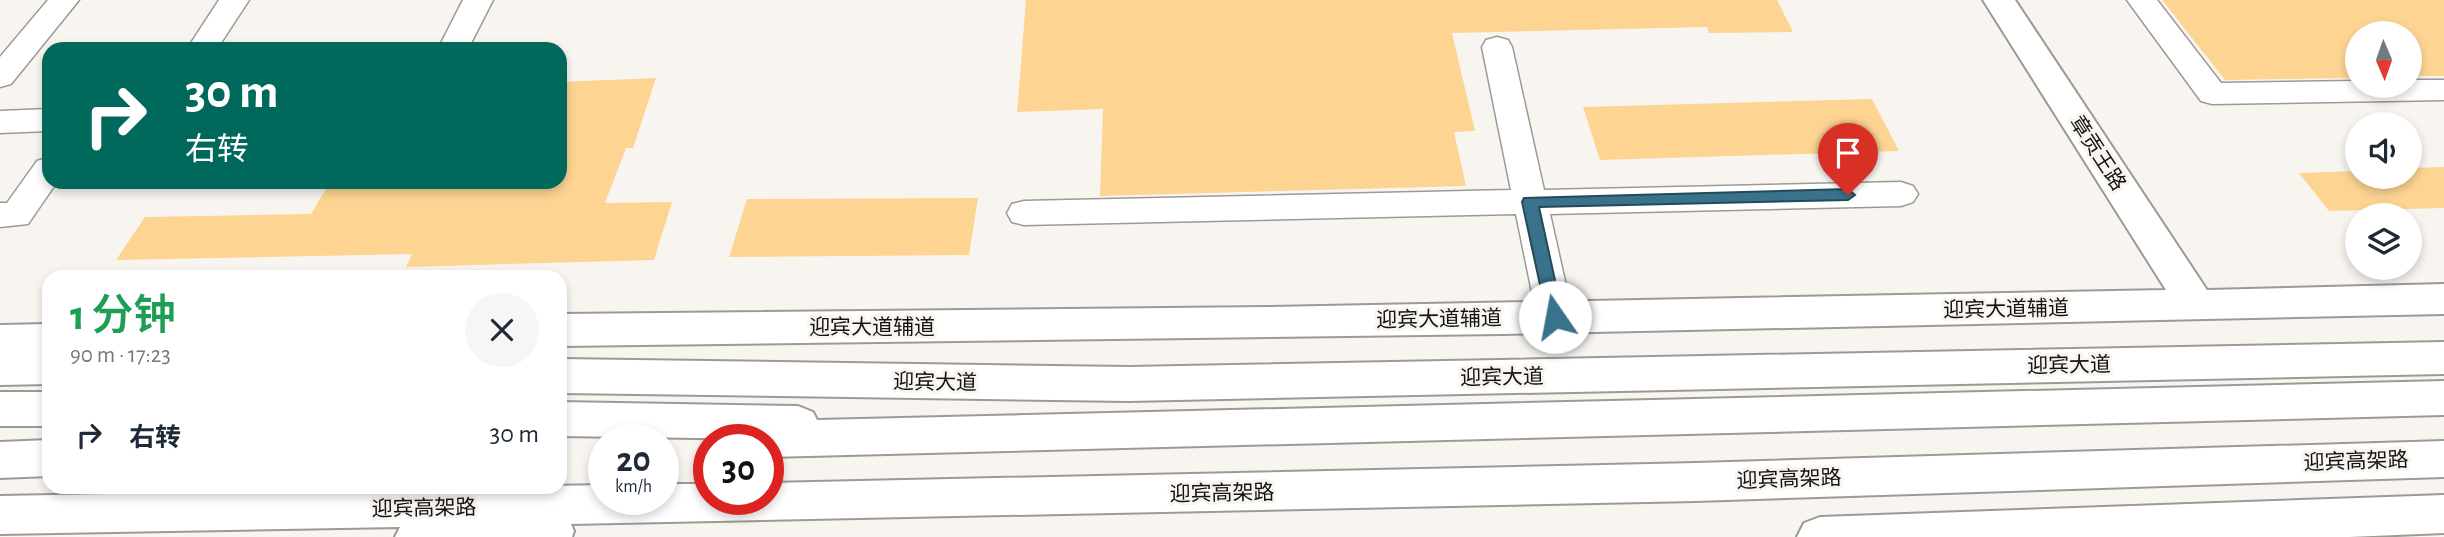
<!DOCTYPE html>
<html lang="zh">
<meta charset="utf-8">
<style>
body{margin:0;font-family:"Alegreya Sans","Noto Sans SC",sans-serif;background:#f6f6f7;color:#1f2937;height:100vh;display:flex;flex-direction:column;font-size:26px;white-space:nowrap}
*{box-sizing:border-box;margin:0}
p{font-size:23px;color:#747a83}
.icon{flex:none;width:38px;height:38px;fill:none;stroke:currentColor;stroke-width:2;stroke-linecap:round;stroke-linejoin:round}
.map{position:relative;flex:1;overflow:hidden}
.panel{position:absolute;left:42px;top:270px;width:525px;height:224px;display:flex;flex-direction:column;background:#fff;border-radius:21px;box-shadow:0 4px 10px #0003}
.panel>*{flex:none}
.hud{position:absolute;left:42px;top:42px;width:525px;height:147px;border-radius:21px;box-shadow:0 4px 10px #0003;background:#00695c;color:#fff;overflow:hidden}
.needle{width:46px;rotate:178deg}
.buttons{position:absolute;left:2345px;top:21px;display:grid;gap:14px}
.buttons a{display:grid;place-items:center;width:77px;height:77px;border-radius:50%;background:#fff;box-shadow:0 4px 10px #0003;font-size:35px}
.speed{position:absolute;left:588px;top:424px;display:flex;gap:14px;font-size:35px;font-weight:700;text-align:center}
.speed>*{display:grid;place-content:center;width:91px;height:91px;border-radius:50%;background:#fff;box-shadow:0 4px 10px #0003;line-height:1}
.speed small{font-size:18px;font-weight:400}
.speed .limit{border:10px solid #d22;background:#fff;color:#111}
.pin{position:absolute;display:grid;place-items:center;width:60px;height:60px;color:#fff;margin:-72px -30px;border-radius:50% 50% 50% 0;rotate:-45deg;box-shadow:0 0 7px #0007}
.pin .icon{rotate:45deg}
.me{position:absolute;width:77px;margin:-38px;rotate:348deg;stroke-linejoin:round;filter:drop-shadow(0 0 5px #0008)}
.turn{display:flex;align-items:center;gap:24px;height:147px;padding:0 28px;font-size:32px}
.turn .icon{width:91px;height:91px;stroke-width:2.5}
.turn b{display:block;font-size:49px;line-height:60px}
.round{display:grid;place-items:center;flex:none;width:74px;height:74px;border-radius:37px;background:#f6f6f7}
.headline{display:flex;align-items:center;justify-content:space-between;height:119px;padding:0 28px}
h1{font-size:42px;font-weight:600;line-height:52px;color:#1e9e55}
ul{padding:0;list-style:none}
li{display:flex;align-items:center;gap:21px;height:91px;padding:0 28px}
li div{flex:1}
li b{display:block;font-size:26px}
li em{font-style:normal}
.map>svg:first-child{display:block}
.building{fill:#fed492}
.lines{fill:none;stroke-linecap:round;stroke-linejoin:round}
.minor-casing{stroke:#9d9a96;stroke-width:3}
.tertiary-casing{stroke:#9d9a96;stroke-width:4}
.primary-casing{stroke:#9d9a96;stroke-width:4}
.trunk-casing{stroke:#9d9a96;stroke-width:4}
.minor{fill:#fff;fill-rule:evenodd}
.tertiary{fill:#fff;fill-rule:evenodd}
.primary{fill:#fff;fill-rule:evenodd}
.trunk{fill:#fff;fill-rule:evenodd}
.route{fill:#38728b;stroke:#244a5a;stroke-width:2}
.labels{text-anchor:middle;stroke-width:6;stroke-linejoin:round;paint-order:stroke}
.street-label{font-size:21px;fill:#141311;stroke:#f8f5f1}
</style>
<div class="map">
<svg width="2444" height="537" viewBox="0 0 2444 537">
<rect width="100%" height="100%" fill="#f8f5f1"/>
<!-- building -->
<g class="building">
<polygon points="1026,0 1777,0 1793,32 1709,33 1707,27 1452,33 1475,131 1454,132 1466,186 1100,196 1103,109 1017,112"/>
<polygon points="2162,0 2444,0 2444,76 2410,76 2410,33 2357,33 2357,78 2225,80"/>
<polygon points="656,78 633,148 626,148 605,203 672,202 654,260 406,267 412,254 116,260 145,217 311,214 330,182 560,182 560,82"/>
<polygon points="1872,99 1899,151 1600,160 1583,107"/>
<polygon points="2444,167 2444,208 2329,211 2299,173 2357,171 2357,177 2410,177 2410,168"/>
<polygon points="978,198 969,255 729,257 747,199"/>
</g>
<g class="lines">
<defs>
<g id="minor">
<polygon points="48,0 79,0 11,84 0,87 0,57"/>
<polygon points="219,0 249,0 217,49 187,49"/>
<polygon points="463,0 493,0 468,49 438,49"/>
<polygon points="2127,0 2157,0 2221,83 2357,81 2357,86 2410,86 2410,80 2444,80 2444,100 2212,104 2201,101"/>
<polygon points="1497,37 1508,40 1512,47 1544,190 1901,182 1913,186 1918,194 1913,202 1901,206 1550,214 1573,317 1568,327 1555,331 1542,327 1537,317 1516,214 1024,225 1012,222 1007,213 1012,204 1024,201 1511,190 1482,47 1486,40"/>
<polygon points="49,109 49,131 0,133 0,111"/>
<polygon points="49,157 49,182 57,182 28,224 0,227 0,203 7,203 37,161"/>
</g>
<g id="tertiary">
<polygon points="1983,0 2015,0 2207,290 2444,284 2444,314 1502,334 560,346 560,314 1266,307 2166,290"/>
<polygon points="49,324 49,356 0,357 0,325"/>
</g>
<g id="primary">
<polygon points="2444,342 2444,374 1129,401 560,393 560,359 1129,367"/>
<polygon points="49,352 49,384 0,385 0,353"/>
<polygon points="2444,495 2444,533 2349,537 1797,537 1804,523 1820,517"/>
</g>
<g id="trunk">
<polygon points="2444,381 2444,415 768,457 768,439 560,436 560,402 798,406 813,412 817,420"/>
<rect x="0" y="392" width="49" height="34"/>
<polygon points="49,440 49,476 0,478 0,442"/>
<polygon points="2444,441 2444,477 1696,501 571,524 574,531 572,537 395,537 400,527 0,534 0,496 604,485 604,499 663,499 663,484 709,484 709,499 768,499 768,483 1696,463"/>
</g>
</defs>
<!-- minor casing -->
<use href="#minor" class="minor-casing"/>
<!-- tertiary casing -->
<use href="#tertiary" class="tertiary-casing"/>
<!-- primary casing -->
<use href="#primary" class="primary-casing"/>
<!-- trunk casing -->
<use href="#trunk" class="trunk-casing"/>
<!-- minor -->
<use href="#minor" class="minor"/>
<!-- tertiary -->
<use href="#tertiary" class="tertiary"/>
<!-- primary -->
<use href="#primary" class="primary"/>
<!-- trunk -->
<use href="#trunk" class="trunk"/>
</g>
<!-- route -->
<polygon class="route" points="1848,189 1855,195 1848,200 1539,207 1563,317 1555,324 1547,317 1522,202 1524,198"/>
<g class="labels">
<!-- street labels -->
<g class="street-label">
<text transform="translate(2098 153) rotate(57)" y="7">章贡王路</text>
<text transform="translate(2006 309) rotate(-1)" y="7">迎宾大道辅道</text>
<text transform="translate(1439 319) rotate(-1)" y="7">迎宾大道辅道</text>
<text x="872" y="334">迎宾大道辅道</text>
<text transform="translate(2069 365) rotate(-1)" y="7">迎宾大道</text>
<text transform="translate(1502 377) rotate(-1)" y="7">迎宾大道</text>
<text transform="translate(935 382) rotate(1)" y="7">迎宾大道</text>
<text transform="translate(2356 461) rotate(-2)" y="7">迎宾高架路</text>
<text transform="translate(1789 479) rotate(-2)" y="7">迎宾高架路</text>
<text transform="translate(1222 493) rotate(-1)" y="7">迎宾高架路</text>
<text transform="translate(424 508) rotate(-1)" y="7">迎宾高架路</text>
</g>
</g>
</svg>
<div class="buttons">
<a><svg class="needle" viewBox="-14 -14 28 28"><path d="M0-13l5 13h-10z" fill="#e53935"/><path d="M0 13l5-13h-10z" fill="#747a83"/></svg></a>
<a><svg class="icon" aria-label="sound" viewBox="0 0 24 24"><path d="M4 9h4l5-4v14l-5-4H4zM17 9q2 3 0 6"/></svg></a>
<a><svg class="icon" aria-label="layers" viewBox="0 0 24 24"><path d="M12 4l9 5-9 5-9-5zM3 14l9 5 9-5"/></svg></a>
</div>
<div class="speed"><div>20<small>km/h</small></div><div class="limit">30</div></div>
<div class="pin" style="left:1848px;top:195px;background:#d93025"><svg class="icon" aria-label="arrive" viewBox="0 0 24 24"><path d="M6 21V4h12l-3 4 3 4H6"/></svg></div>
<svg class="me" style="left:1555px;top:317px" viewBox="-20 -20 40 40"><circle r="19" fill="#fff"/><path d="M0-13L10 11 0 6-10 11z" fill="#38728b"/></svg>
<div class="hud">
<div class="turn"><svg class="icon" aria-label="right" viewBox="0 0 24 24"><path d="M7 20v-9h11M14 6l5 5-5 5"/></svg><div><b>30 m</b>右转</div></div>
</div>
<section class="panel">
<div class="headline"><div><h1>1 分钟</h1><p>90 m · 17:23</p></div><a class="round"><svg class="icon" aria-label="close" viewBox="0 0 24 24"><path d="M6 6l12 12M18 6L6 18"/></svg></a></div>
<ul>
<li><svg class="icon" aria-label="right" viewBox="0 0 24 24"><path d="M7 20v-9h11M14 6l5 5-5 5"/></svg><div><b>右转</b></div><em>30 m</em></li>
</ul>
</section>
</div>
